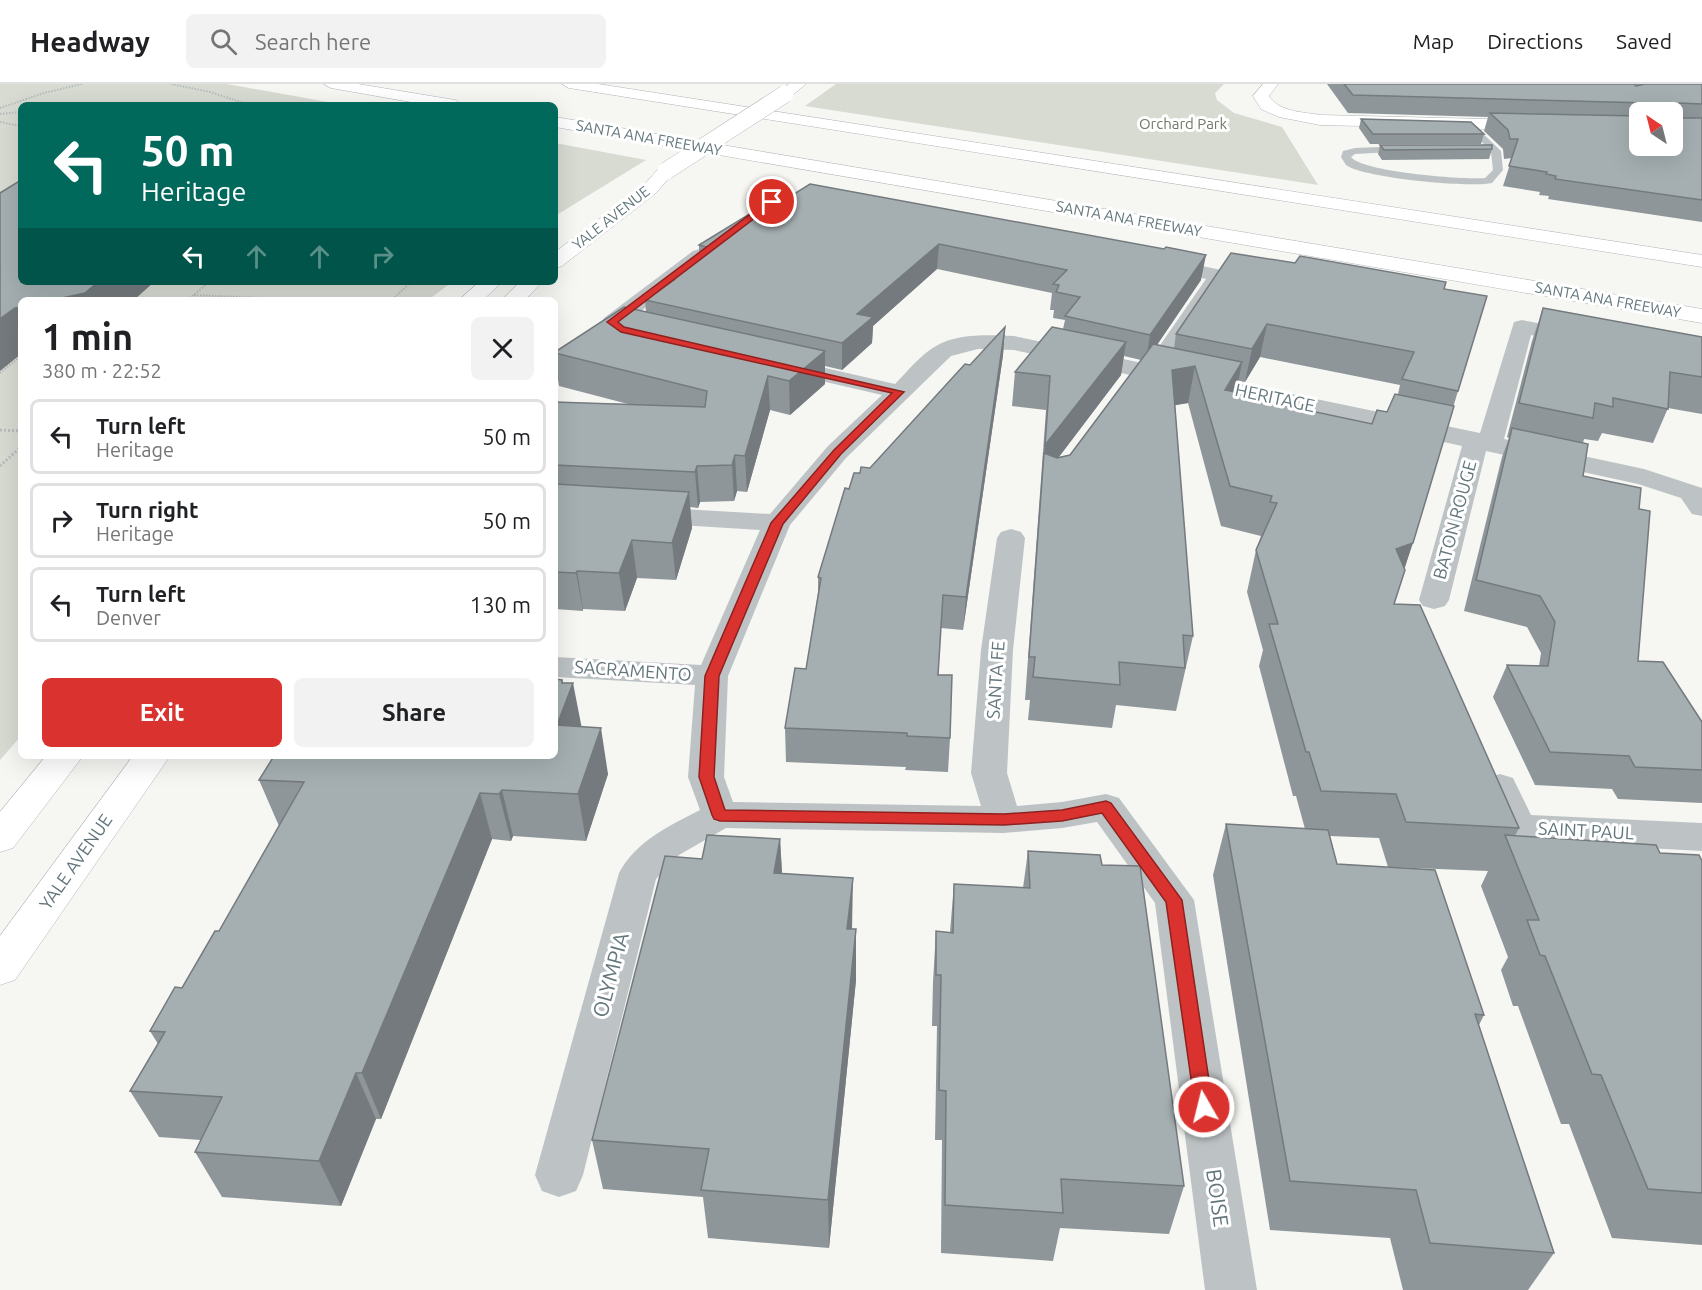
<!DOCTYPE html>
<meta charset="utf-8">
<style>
body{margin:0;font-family:Ubuntu,sans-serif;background:#f2f2f2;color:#202124;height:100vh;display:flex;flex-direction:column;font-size:22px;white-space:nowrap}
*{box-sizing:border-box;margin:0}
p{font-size:20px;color:#757577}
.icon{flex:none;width:33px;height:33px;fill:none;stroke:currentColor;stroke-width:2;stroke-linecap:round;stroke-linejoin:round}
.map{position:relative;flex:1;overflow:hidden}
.side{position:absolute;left:18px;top:213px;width:540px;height:462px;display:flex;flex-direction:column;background:#fff;border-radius:9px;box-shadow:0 6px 24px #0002}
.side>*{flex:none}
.banner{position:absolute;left:18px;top:18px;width:540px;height:183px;border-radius:9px;box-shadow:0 6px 24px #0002;background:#00695c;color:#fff;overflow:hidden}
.needle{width:39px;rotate:325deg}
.buttons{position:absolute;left:1629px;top:18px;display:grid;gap:12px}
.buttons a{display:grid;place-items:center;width:54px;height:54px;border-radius:9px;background:#fff;box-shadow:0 6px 24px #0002;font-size:30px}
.pin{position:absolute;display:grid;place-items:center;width:51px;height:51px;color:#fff;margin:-26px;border:3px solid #fff;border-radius:50%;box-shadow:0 2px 6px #0007}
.me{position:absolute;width:66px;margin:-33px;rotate:352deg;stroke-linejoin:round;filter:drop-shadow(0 0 4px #0008)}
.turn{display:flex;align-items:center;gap:21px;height:126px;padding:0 24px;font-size:27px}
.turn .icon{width:78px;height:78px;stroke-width:2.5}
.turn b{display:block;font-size:42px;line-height:51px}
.lanes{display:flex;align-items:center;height:57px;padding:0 24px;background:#0003;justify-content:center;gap:30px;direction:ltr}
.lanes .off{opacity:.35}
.round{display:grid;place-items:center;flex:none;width:63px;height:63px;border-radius:9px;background:#f2f2f2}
.headline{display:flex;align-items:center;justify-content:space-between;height:102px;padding:0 24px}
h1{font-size:36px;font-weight:700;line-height:45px}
.cta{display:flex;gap:12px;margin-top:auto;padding:12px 24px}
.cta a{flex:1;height:69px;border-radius:9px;background:#da332f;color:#fff;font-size:24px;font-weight:700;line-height:69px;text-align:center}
.cta a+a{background:#f2f2f2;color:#202124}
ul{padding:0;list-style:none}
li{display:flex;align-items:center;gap:18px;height:75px;margin:0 12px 9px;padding:0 12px;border:3px solid #e0e0e0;border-radius:9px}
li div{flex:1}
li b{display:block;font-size:22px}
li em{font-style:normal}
header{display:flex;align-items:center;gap:36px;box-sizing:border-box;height:84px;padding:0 30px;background:#fff;border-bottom:2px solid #e0e0e0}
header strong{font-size:28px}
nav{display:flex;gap:33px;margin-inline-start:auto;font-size:21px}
.search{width:420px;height:54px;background:#f2f2f2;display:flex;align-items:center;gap:15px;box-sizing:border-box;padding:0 21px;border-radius:9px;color:#757577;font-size:22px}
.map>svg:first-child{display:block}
.green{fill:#d7dbd2}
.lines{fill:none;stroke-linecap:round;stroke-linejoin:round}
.secondary-casing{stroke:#aeb6b8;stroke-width:1}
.highway-casing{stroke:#b1b6b8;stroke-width:1}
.path-far1{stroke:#b8bcbd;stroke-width:2;stroke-dasharray:1.5 1.5;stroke-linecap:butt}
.path{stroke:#b8bcbd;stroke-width:3;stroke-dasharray:2 2;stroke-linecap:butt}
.lane{fill:#bdc3c5;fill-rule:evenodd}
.street{fill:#bdc3c5;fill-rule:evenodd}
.secondary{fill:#fff;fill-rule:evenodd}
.highway{fill:#fff;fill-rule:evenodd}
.secondary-bridge-casing{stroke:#aeb6b8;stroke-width:18;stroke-linecap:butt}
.secondary-bridge{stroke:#fff;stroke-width:17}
.wall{fill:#8e9699;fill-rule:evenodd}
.shaded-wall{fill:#747a7d}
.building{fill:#a5afb2;stroke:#747a7d;stroke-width:1.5}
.route{fill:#da332f;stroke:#8e211f;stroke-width:1.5}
.labels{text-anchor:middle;stroke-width:6;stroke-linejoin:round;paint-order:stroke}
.far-park-label{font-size:15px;fill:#6e7a65;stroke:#fff}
.far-street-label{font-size:15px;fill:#63777d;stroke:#fff}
.street-label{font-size:18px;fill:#63777d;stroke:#fff}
.near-street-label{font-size:21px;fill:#63777d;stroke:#fff}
</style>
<header>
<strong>Headway</strong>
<div class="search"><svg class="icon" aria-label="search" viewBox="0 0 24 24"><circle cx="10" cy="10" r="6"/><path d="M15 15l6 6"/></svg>Search here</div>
<nav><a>Map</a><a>Directions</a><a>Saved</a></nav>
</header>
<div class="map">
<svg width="1702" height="1206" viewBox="0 0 1702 1206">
<rect width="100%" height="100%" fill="#f6f6f3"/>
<!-- green -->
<g class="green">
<polygon points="0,0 227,0 344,21 21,21 21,198 452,198 428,216 21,216 21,652 0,676"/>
<polygon points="836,0 1224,0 1215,9 1217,16 1234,29 1282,43 1318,101 805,22"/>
<polygon points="555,59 646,76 555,132"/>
</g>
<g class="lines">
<defs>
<g id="secondary">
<polygon points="789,0 806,0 790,13 780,13 777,10"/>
<path d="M1263,0H1278L1269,12C1279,28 1303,28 1320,31L1530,36L1538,41L1530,46L1320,41L1279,33L1261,25L1253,12Z"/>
<polygon points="666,82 672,83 675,87 656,109 562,182 555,184 555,168 644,101 660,83"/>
<polygon points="479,198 502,198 483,216 459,216"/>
<polygon points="520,198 542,198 525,216 502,216"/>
<polygon points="46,672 83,672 13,764 0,768 0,728"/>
<polygon points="133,672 170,672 15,896 0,901 0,852"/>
</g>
<g id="highway">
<polygon points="324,0 358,0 455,16 463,21 428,21 331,4"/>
<polygon points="562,0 598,0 1702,171 1702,183 569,4"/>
<polygon points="555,33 1702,225 1702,239 555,43"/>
</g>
</defs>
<!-- secondary casing -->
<use href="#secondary" class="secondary-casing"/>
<!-- highway casing -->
<use href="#highway" class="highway-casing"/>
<!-- path-far1 -->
<g class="path-far1">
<polyline points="171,0 210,8 250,21"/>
<polyline points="0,24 44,9 82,0"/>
<polyline points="0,30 21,28"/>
<polyline points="0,38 21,42"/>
<polyline points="194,211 308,216 394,214 411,198"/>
<polyline points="141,215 165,216"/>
<polyline points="188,216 209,198"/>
<polyline points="0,289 21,272"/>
</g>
<!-- path -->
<g class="path">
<polyline points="0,346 21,347"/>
<polyline points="0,382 21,363"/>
</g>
<!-- lane -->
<path class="lane" d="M1469,36L1501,67L1503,86L1492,99C1470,104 1363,94 1346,81C1345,79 1342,75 1341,73L1343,67L1355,64L1406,62L1410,63V67L1355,70L1351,73C1363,88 1463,96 1485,94L1493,86L1491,68L1466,41L1464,39Z"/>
<!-- street -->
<g class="street">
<path d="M700,165L707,167L710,171L707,175L626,239L641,243L644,248L641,253C627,256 609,251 601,239L604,234L693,167Z"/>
<path d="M1159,173L1226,187L1229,191L1167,284L1480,349L1514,238L1522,236L1579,247L1587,249L1590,254L1587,259L1579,261L1531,251L1504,355L1644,385L1702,404V432L1692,430L1681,414L1638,400L1486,367L1449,516L1445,522L1434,525L1423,522L1419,516L1462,362L1014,266L978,265L951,272L846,374L790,441L728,592L724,693L733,718L981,722L971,689L981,566L997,454L1001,448L1011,445L1021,448L1025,454L1013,566L1007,689L1017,722L1062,718L1106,710L1119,714L1194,816L1257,1206H1205L1155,819L1097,738L1062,744L1003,749L726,744L679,771L656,795L583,1091L576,1107L559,1113L542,1107L535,1091L619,789C636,757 669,742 700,726L688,693L695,601L555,593V573L701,581L760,446L647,439L637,437L633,431L637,425L647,423L770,430L828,362L882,311L774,286L770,281L774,276L782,274L895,300C907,288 921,270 936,262C958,249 989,251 1014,252L1147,280L1206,195L1152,183L1149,179L1152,175Z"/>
<polygon points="1500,690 1513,694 1531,731 1702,739 1702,767 1518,757 1505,754 1482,703 1487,694"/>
</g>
<!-- secondary -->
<use href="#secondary" class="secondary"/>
<!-- highway -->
<use href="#highway" class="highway"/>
<defs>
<polyline id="secondary-bridge" points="666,87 785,10"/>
</defs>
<!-- secondary-bridge casing -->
<use href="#secondary-bridge" class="secondary-bridge-casing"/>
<!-- secondary-bridge -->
<use href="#secondary-bridge" class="secondary-bridge"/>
</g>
<!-- wall -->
<g class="wall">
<path d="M1327,0H1702V138L1548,115L1549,112L1539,111L1540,108L1503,102L1512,74L1504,75L1503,65L1484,47L1488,33L1348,29ZM1640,28H1672L1640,62Z"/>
<polygon points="1361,35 1484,50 1481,60 1370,60 1359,44"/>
<polygon points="1380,61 1492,65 1489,75 1382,76 1378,70"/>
<path d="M782,110L1201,196L1157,261L1174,264L1176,250L1444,205L1458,307L1394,520L1519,744L1515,752L1660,769L1702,777V1161L1612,1154L1569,1040H1561L1518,922H1513L1501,886L1508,873L1481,802L1488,787L1388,783L1379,754L1330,752L1337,780L1484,931L1479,941L1554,1169L1528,1206H1403L1390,1154L1270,1146L1213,791L1226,740L1305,745L1296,712H1293L1259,582L1263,566L1247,508L1256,466L1261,452L1221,442L1188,319L1175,321L1193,552L1176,627L1116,621L1112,644L1028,636L1030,616H1025L1046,326L1012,322L1015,288L1063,245L1065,236L1053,234L1054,226H1050L1052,209L937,185L873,242L872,259L842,286L825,282V300L790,331L770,326L747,408L737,407L734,417L700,418L698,424L690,423L692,444L676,496L637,494L625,527L583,525V527L555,525V318L628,320L559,302L555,277V268L646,228L645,216L665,202V195L699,171V161ZM1124,272L1141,276L1070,371L1059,373L1121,291ZM1260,273L1400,301L1398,310L1387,328L1372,340L1260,316L1261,313L1236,308L1238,297L1245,298Z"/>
<polygon points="1543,224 1702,253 1702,330 1668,324 1653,359 1602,349 1598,357 1584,355 1583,359 1583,392 1639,425 1638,577 1702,638 1702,719 1618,715 1612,705 1535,701 1493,613 1507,581 1539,582 1541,569 1527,543 1464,527 1502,373 1509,354 1507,353 1532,257"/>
<polygon points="1005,243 1003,271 963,546 941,544 938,591 950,654 948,688 905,686 906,683 786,678 785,644 806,585 818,509 818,493 849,405 860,389 870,384 970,281"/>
<polygon points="562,596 581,643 608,690 586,757 513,752 511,757 492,755 381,1035 376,1035 341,1122 222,1113 195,1068 201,1056 159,1053 130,1007 158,960 150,947 182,904 219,847 279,742 259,696"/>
<polygon points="780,755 782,789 852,845 856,845 856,896 829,1164 708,1154 703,1113 603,1105 592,1056 702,775"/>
<polygon points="1028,767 1102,781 1184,1102 1169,1150 1060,1144 1053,1177 941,1169 942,1056 935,1056 937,942 932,942 933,898 936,847 950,848 954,800 1023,804"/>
</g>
<!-- shaded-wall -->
<g class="shaded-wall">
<polygon points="939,160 937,185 873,242 872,259 842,286 842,259 857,230"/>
<polygon points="1206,171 1201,196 1146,277 1150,251"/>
<polygon points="98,198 154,198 134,216 53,216"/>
<polygon points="21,223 21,270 0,287 0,235 15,224"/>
<polygon points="1267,240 1260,273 1245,298 1252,265"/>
<polygon points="1005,243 1003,271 963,546 966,513"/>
<polygon points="1126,258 1121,291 1042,395 1044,369 1041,397 1045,361"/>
<polygon points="825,267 825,300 790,331 789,297"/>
<polygon points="1242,278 1235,315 1225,306"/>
<polygon points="1195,282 1188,319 1165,323 1172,286"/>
<polygon points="768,292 770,326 747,408 745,372"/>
<polygon points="735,371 737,407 734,417 732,381"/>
<polygon points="697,382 700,418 698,424 695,388"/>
<polygon points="689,408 692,444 676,496 672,459"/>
<polygon points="632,456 637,494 625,527 619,489"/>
<polygon points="1413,459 1399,500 1396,465"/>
<polygon points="577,487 583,525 583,527 576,489"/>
<polygon points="562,596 566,617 573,599 582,645 557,641"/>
<polygon points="601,644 608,690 586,757 578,710"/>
<polygon points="502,706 513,752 511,757 499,710"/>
<polygon points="480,709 492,755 381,1035 362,989"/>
<polygon points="780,755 783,806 774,789"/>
<polygon points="853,794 852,845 847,845"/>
<polygon points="856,845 856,896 829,1164 828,1116"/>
<polygon points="356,989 376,1035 341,1122 319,1077"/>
</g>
<!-- building -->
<g class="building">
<polygon points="1344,0 1634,0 1636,2 1645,0 1702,0 1702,20 1679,19 1677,22 1679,34 1702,34 1702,116 1555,95 1556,92 1546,90 1547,88 1509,82 1518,55 1510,55 1508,46 1490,29 1640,32 1640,62 1672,62 1672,28 1649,28 1648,19 1353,11"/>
<polygon points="1361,35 1471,38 1484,50 1373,50"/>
<polygon points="1380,61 1492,61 1492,65 1384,66"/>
<polygon points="21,96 21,198 98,198 85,209 53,216 21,216 21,223 15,224 0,235 0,109"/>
<polygon points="810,100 1164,165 1166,163 1206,171 1150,251 1065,232 1080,213 1056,208 1059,201 1053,200 1067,186 939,160 857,230 873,233 842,259 645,216 674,196 665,195 711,164 699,161 782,110 791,112"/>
<polygon points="1231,169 1295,179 1300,172 1446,198 1444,205 1487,212 1458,307 1402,295 1414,268 1267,240 1252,265 1176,250"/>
<polygon points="624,223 825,267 789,297 768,292 745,372 735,371 732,381 697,382 695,388 555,381 555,318 705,323 707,307 555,269 555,268"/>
<polygon points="1543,224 1702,253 1702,293 1670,288 1668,325 1613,314 1613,323 1595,319 1593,334 1519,319"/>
<polygon points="1005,243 966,513 943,511 938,591 952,591 950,654 907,652 907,649 785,644 795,584 806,585 821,494 818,493 845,404 849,405 854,389 860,389 861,383 870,384 965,280 970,281"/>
<polygon points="1052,243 1126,258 1045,361 1050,292 1015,288"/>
<polygon points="1153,260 1242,278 1225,306 1261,313 1259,316 1372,340 1377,326 1387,328 1395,310 1454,322 1413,459 1396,465 1405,486 1394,520 1420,521 1519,744 1406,738 1396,710 1321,707 1309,668 1306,668 1269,540 1278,540 1256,466 1277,419 1270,418 1272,412 1230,402 1195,282 1172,286 1193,552 1183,551 1185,584 1119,578 1120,601 1033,593 1035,573 1029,573 1044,369 1057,374 1070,371"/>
<polygon points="1512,344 1588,360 1583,392 1641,404 1639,425 1650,427 1638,577 1663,578 1702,638 1702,686 1635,683 1629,672 1550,668 1507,581 1548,582 1555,538 1540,512 1476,496"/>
<polygon points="555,400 689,408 672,459 632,456 619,489 577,487 576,489 555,488"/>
<polygon points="555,595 562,596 562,599 573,599 557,641 601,644 578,710 502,706 499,710 480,709 362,989 356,989 319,1077 195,1068 222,1013 130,1007 165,948 150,947 175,903 182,904 215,847 219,847 304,698 259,696 274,672 555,672"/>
<polygon points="1226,740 1328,746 1337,780 1435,786 1484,931 1475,930 1554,1169 1430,1159 1416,1106 1290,1097"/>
<polygon points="707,751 780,755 774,789 853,794 847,845 856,845 828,1116 701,1106 709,1065 592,1056 665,772 702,775"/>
<polygon points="1505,751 1656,761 1660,769 1699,771 1702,777 1702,1109 1648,1105 1601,991 1592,990 1545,872 1540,871 1527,836 1539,836"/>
<polygon points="1028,767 1100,771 1102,781 1140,782 1184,1102 1061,1095 1063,1129 945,1121 946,1007 939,1006 941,891 936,891 936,847 953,849 954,800 1030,804"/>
</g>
<!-- route -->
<polygon class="route" points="769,116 776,118 618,238 624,243 904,308 841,370 783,440 719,592 714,693 725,726 1004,730 1062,726 1106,717 1111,719 1182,816 1213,1023 1211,1028 1204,1031 1197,1028 1195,1023 1166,818 1102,729 1062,737 1004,741 720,737 714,735 712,731 699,693 705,592 771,439 834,366 892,309 621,248 607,238"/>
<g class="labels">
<!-- far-park labels -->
<g class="far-park-label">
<text x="1183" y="45">Orchard Park</text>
</g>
<!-- far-street labels -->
<g class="far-street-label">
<text transform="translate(649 54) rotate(10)" y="5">SANTA ANA FREEWAY</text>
<text transform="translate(611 134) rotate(-38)" y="5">YALE AVENUE</text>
<text transform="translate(1129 135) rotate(10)" y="5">SANTA ANA FREEWAY</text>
<text transform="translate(1608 216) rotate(10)" y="5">SANTA ANA FREEWAY</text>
</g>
<!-- street labels -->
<g class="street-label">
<text transform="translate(1275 314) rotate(12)" y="6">HERITAGE</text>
<text transform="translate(1455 436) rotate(-75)" y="6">BATON ROUGE</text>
<text transform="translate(633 587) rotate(4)" y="6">SACRAMENTO</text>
<text transform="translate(996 596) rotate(-86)" y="6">SANTA FE</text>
<text transform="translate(1586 747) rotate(3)" y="6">SAINT PAUL</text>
<text transform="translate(76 778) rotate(-55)" y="6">YALE AVENUE</text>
</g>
<!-- near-street labels -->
<g class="near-street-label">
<text transform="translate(611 891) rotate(-75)" y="7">OLYMPIA</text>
<text transform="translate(1217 1114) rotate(82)" y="7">BOISE</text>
</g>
</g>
</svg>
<div class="buttons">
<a><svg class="needle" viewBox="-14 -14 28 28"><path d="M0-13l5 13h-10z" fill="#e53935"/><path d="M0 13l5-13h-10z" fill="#757577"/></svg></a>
</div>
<div class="pin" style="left:772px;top:118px;background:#d93025"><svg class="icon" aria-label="arrive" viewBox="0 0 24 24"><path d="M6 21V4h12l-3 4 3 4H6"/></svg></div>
<svg class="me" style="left:1204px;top:1023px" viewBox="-20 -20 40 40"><circle r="17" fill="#da332f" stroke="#fff" stroke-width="3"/><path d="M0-11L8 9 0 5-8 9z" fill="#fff"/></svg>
<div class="banner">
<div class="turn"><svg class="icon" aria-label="left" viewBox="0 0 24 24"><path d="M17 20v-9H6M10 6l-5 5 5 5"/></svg><div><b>50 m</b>Heritage</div></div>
<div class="lanes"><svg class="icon" aria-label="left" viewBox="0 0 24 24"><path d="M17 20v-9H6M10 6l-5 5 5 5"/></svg><svg class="icon off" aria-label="ahead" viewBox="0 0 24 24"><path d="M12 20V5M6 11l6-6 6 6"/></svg><svg class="icon off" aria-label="ahead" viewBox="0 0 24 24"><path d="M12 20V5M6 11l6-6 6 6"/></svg><svg class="icon off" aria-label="right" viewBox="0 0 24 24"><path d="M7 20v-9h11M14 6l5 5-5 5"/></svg></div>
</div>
<section class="side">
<div class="headline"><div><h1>1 min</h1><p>380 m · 22:52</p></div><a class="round"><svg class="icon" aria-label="close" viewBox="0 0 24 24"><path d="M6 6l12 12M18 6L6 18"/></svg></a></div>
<ul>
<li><svg class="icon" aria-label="left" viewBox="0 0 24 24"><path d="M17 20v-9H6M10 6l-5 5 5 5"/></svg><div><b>Turn left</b><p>Heritage</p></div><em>50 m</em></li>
<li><svg class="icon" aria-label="right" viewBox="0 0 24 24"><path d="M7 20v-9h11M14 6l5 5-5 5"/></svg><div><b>Turn right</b><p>Heritage</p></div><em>50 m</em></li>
<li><svg class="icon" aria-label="left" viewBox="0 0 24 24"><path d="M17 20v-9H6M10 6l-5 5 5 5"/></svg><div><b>Turn left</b><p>Denver</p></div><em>130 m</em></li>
</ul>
<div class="cta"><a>Exit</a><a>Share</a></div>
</section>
</div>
